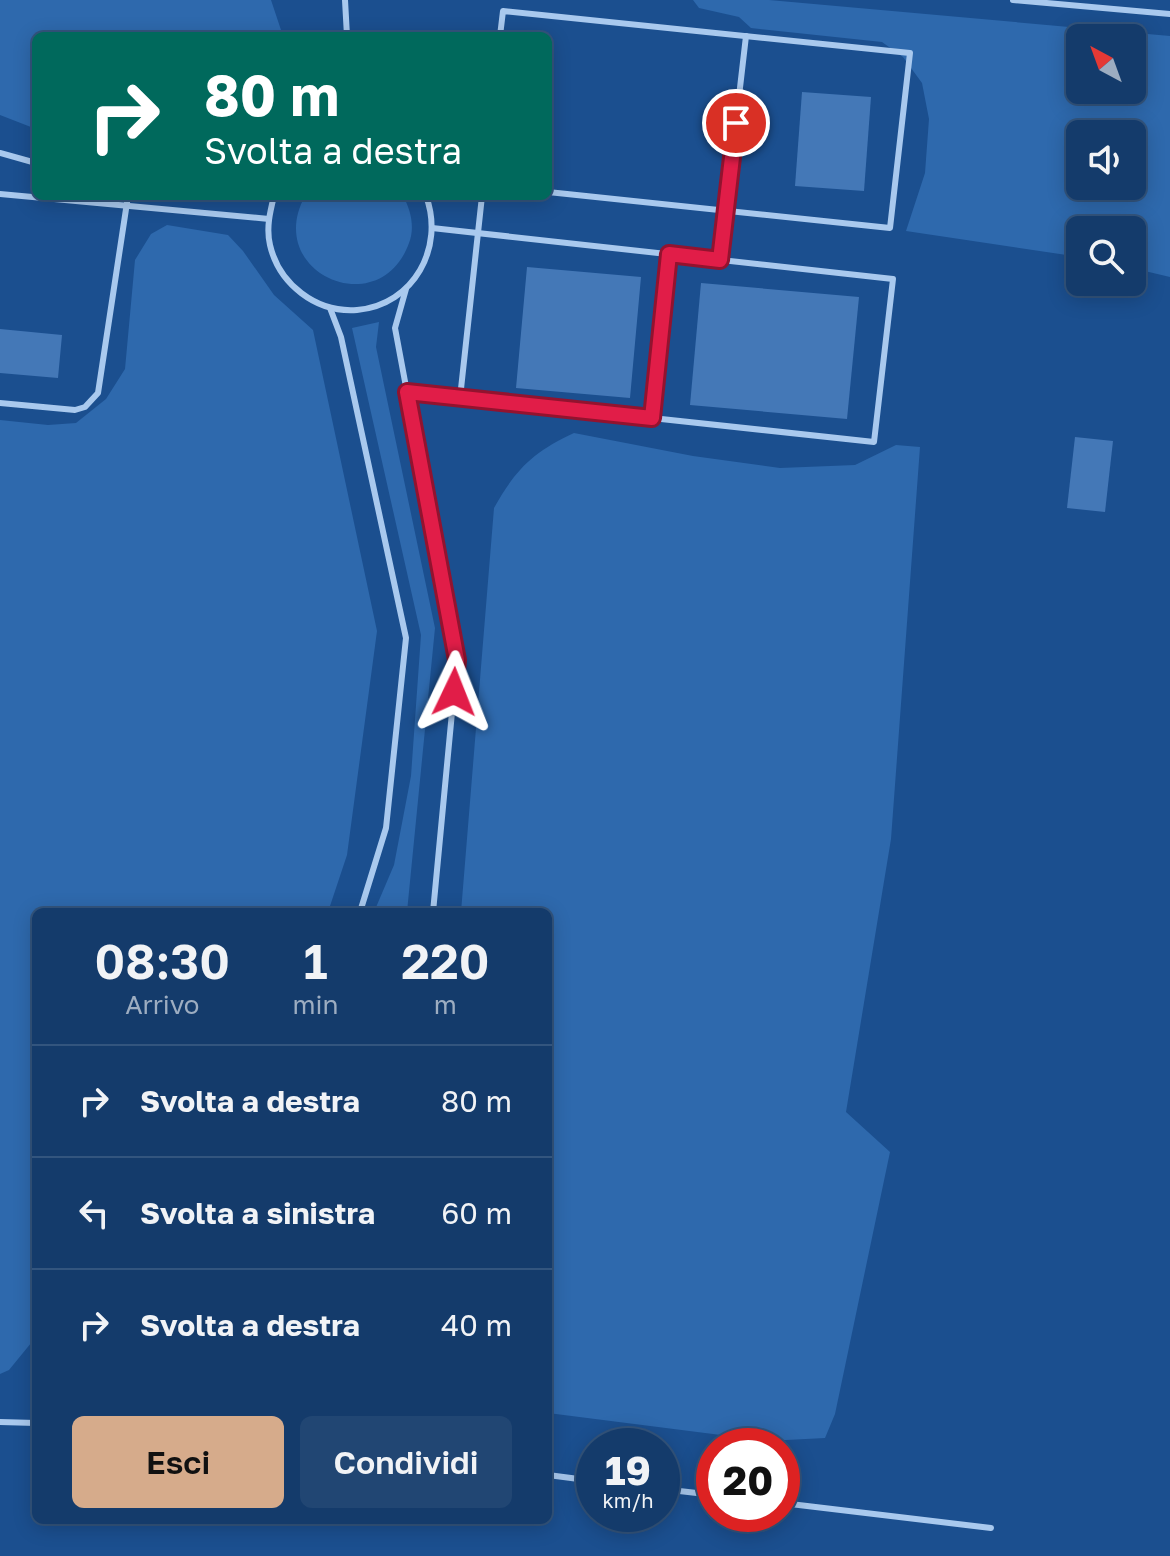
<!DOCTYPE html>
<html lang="it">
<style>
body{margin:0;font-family:"Golos Text",sans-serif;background:#214673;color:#f1f3f6;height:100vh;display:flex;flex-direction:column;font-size:30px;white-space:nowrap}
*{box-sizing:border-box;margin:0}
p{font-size:26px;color:#9dadc1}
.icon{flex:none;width:44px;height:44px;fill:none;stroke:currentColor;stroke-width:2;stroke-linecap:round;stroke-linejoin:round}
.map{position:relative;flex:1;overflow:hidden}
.sheet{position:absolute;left:32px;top:908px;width:520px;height:616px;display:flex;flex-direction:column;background:#143b6b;border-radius:12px;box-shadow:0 4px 20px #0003,0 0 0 2px #33557e}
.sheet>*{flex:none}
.guide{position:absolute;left:32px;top:32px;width:520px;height:168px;border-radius:12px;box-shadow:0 4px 20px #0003,0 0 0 2px #33557e;background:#00695c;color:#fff;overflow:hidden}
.needle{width:52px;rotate:319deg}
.controls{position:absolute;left:1066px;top:24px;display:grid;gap:16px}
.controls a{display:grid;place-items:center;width:80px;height:80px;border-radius:12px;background:#143b6b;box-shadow:0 4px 20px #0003,0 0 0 2px #33557e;font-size:40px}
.speed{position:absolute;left:576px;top:1428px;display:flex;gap:16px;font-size:40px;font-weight:700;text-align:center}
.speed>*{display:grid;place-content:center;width:104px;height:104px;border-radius:50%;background:#143b6b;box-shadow:0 4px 20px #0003,0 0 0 2px #33557e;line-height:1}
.speed small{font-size:20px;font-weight:400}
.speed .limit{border:12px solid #d22;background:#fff;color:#111}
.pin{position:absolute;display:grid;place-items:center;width:68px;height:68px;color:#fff;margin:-34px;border:4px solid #fff;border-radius:50%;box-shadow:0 2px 8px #0007}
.me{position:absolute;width:88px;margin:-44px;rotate:2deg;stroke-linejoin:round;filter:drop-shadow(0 0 6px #0008)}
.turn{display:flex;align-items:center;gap:28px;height:168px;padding:0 40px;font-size:36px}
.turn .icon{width:104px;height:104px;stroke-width:2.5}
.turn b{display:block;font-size:56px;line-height:68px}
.eta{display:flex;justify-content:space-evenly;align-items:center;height:136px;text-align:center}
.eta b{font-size:48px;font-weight:600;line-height:56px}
.action{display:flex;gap:16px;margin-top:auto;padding:16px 40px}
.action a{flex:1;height:92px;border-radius:12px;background:#d6ab8b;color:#111;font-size:32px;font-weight:600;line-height:92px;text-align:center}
.action a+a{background:#214673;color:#f1f3f6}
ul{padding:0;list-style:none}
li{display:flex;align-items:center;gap:24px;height:112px;padding:0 40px;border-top:2px solid #33557e}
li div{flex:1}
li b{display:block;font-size:30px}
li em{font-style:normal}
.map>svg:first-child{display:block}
.green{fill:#2e69ad;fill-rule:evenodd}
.building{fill:#4478b7}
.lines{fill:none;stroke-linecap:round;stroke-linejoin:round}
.lane{stroke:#a9c9ee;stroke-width:6}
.route-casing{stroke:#92132f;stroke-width:20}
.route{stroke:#e11d48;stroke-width:14}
</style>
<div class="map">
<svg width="1170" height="1556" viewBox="0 0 1170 1556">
<rect width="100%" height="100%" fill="#1b4f8f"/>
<!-- green -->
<g class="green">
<polygon points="0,0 271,0 283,36 36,36 36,129 0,115"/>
<path d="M693,0H769L1170,36V277L1132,268V230H1080V257L906,231L925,173L929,119L922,83L903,57L882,42L751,28L739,17L699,8ZM1080,38H1132V90H1080ZM1080,134H1132V186H1080Z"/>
<path d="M305,196H403C411,210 415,228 409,243C380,324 263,273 305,196Z"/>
<polygon points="167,225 228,235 243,251 274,295 313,330 377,631 347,855 328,912 36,912 36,1337 9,1370 0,1374 0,420 48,425 76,423 106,399 125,369 135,260 151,234"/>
<polygon points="379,322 376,347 435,628 407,912 374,912 394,865 411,776 421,635 352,328"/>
<path d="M574,433L693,456L780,468L855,465L896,445L920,447L891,839L846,1112L890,1152L835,1414L825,1438L767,1441L548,1413V912H461L494,508C516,469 533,452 574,433Z"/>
</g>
<!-- building -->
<g class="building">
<polygon points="802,92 871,97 864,191 795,186"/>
<polygon points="527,267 641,277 630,398 516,388"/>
<polygon points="701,283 859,297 847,419 690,405"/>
<polygon points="0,329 62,335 58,378 0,373"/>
<polygon points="1075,437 1113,441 1105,512 1067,508"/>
</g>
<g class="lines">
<!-- lane -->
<g class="lane">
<polyline points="345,0 347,36"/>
<polyline points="1013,0 1170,14"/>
<polyline points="500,36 503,11 910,53 890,228 548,192"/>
<polyline points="0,153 36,163"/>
<polyline points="0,194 269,219"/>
<path d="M274,196C270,212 266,228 270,245C279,284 316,313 357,310C414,305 445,247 426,196"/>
<polyline points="482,196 460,398 652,418 669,254"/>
<polyline points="432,228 893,279 874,442 652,418"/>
<polyline points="720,260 746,36"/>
<polyline points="406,289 395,328 457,660 433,912"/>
<polyline points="330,308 341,337 406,638 386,828 360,912"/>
<polyline points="407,392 460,398"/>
<polyline points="0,403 75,410 85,407 98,393 128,196"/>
<polyline points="0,1422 36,1423"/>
<polyline points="548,1475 594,1481"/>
<polyline points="662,1489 714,1495"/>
<polyline points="782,1503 991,1528"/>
</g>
</g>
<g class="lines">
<defs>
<polyline id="route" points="454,692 457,660 407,392 652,418 669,254 720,260 736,123"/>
</defs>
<!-- route casing -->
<use href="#route" class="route-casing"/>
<!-- route -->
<use href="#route" class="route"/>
</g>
</svg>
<div class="controls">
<a><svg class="needle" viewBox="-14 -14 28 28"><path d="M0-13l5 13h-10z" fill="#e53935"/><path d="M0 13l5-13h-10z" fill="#9dadc1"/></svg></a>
<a><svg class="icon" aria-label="sound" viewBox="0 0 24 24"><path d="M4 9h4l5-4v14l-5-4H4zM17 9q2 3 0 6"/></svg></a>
<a><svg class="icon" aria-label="search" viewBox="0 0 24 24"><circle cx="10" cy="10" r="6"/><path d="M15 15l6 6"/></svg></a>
</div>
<div class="speed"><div>19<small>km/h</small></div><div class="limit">20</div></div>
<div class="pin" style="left:736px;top:123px;background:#d93025"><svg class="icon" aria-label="arrive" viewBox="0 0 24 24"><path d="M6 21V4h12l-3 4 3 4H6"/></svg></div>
<svg class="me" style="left:454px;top:692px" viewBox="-20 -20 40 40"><path d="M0-17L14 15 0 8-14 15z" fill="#e11d48" stroke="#fff" stroke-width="4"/></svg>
<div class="guide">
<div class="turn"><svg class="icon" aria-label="right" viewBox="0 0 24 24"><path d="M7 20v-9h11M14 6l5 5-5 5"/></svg><div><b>80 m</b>Svolta a destra</div></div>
</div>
<section class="sheet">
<div class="eta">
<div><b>08:30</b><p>Arrivo</p></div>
<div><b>1</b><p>min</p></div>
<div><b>220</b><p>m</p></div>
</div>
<ul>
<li><svg class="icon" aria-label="right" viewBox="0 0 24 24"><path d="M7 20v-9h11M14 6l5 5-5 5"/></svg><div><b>Svolta a destra</b></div><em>80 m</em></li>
<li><svg class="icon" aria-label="left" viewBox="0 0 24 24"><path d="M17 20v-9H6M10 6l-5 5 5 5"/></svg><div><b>Svolta a sinistra</b></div><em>60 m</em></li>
<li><svg class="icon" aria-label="right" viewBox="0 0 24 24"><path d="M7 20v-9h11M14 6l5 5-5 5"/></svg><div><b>Svolta a destra</b></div><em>40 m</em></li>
</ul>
<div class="action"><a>Esci</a><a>Condividi</a></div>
</section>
</div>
